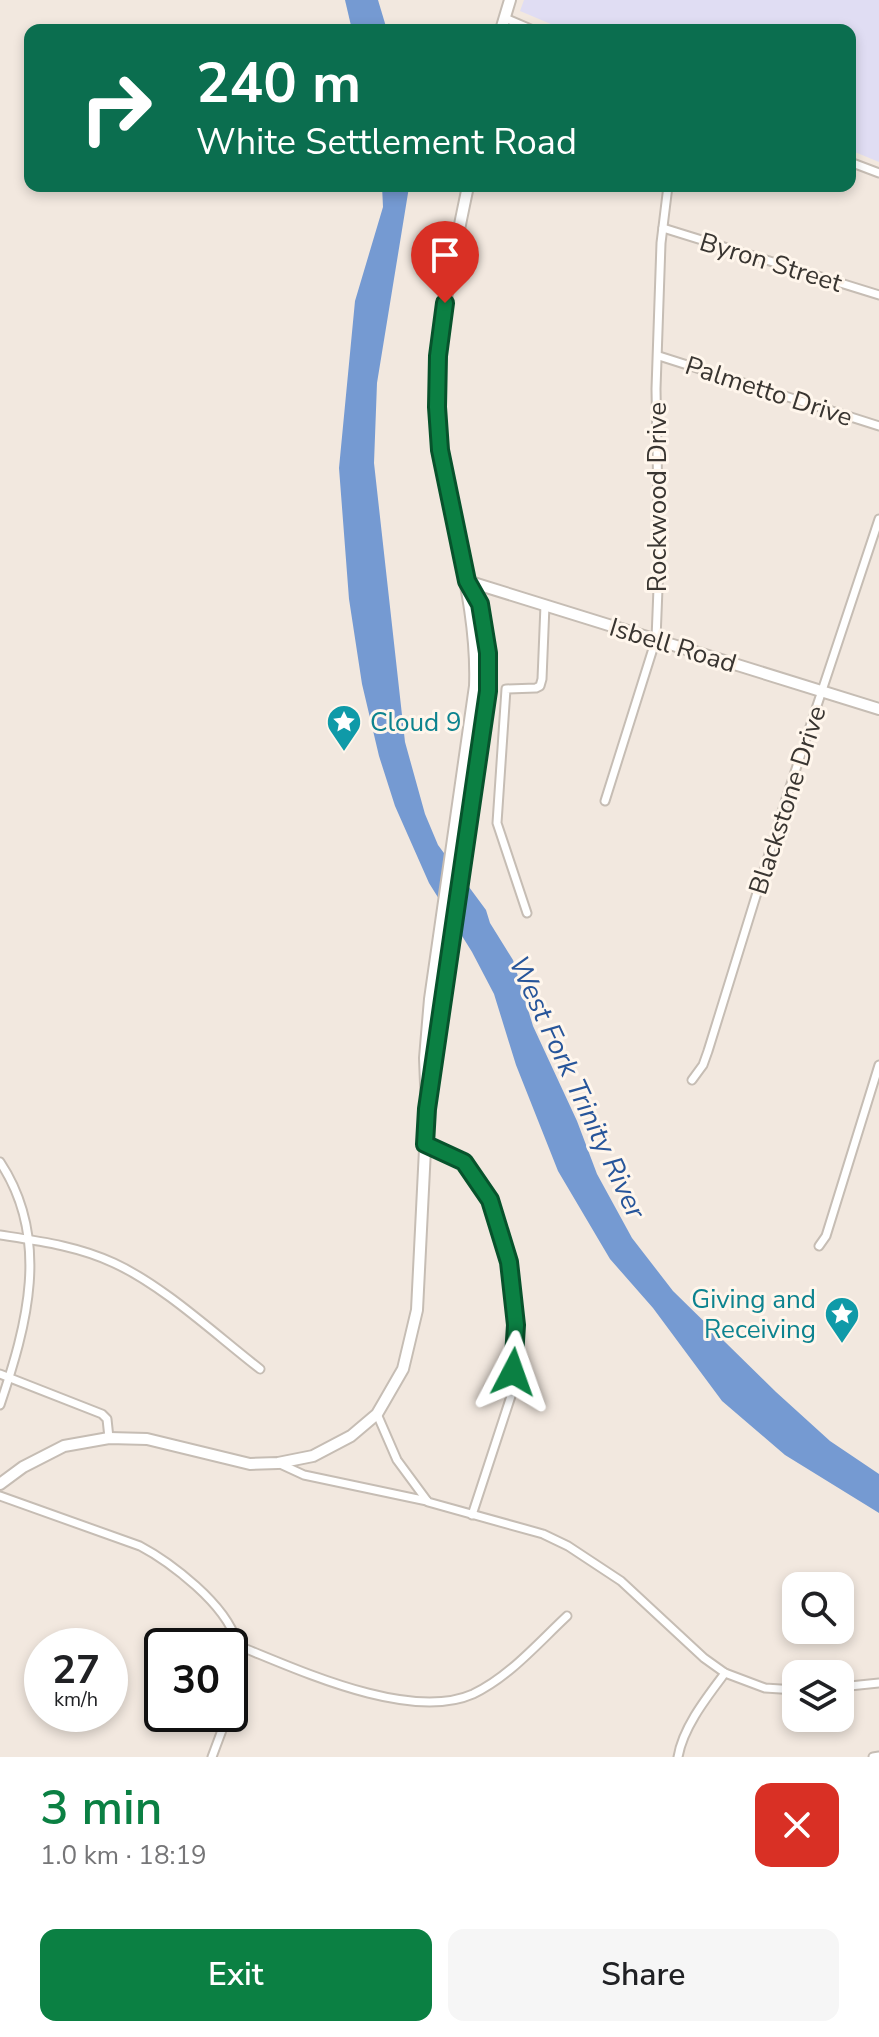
<!DOCTYPE html>
<meta charset="utf-8">
<style>
body{margin:0;font-family:"Nunito Sans",sans-serif;background:#f6f6f6;color:#202124;height:100vh;display:flex;flex-direction:column;font-size:30px;white-space:nowrap}
*{box-sizing:border-box;margin:0}
p{font-size:26px;color:#757577}
.icon{flex:none;width:44px;height:44px;fill:none;stroke:currentColor;stroke-width:2;stroke-linecap:round;stroke-linejoin:round}
.map{position:relative;height:1757px;overflow:hidden}
.drawer{display:flex;flex-direction:column;background:#fff;flex:1}
.drawer>*{flex:none}
.hud{position:absolute;left:24px;top:24px;width:832px;height:168px;border-radius:16px;box-shadow:0 4px 12px #0003;background:#0b6e4f;color:#fff;overflow:hidden}
.buttons{position:absolute;left:782px;top:1572px;display:grid;gap:16px}
.buttons a{display:grid;place-items:center;width:72px;height:72px;border-radius:16px;background:#fff;box-shadow:0 4px 12px #0003;font-size:40px}
.speed{position:absolute;left:24px;top:1628px;display:flex;gap:16px;font-size:40px;font-weight:700;text-align:center}
.speed>*{display:grid;place-content:center;width:104px;height:104px;border-radius:50%;background:#fff;box-shadow:0 4px 12px #0003;line-height:1}
.speed small{font-size:20px;font-weight:400}
.speed .limit{border:4px solid #111;border-radius:12px;background:#fff;color:#111}
.pin{position:absolute;display:grid;place-items:center;width:68px;height:68px;color:#fff;margin:-82px -34px;border-radius:50% 50% 50% 0;rotate:-45deg;box-shadow:0 0 8px #0007}
.pin .icon{rotate:45deg}
.me{position:absolute;width:88px;margin:-44px;rotate:4deg;stroke-linejoin:round;filter:drop-shadow(0 0 6px #0008)}
.turn{display:flex;align-items:center;gap:28px;height:168px;padding:0 40px;font-size:36px}
.turn .icon{width:104px;height:104px;stroke-width:2.5}
.turn b{display:block;font-size:56px;line-height:68px}
.round{display:grid;place-items:center;flex:none;width:84px;height:84px;border-radius:16px;background:#f6f6f6}
.summary{display:flex;align-items:center;justify-content:space-between;height:136px;padding:0 40px}
h1{font-size:48px;font-weight:600;line-height:60px;color:#0b8043}
.button{display:flex;gap:16px;margin-top:auto;padding:16px 40px}
.button a{flex:1;height:92px;border-radius:16px;background:#0b8043;color:#fff;font-size:32px;font-weight:600;line-height:92px;text-align:center}
.button a+a{background:#f6f6f6;color:#202124}
.map>svg:first-child{display:block}
.education{fill:#e0ddf3}
.water{fill:#759ad2}
.lines{fill:none;stroke-linecap:round;stroke-linejoin:round}
.street-casing{stroke:#c6bdb4;stroke-width:11}
.secondary-casing{stroke:#c6bdb4;stroke-width:14}
.street{stroke:#fff;stroke-width:7}
.secondary{stroke:#fff;stroke-width:10}
.route-casing{stroke:#07532c;stroke-width:20}
.route{stroke:#0b8043;stroke-width:14}
.labels{text-anchor:middle;stroke-width:6;stroke-linejoin:round;paint-order:stroke}
.street-label{font-size:26px;fill:#393531;stroke:#fff6ec}
.culture-label{font-size:26px;fill:#0d838f;stroke:#fff6ec;text-anchor:start}
.water-label{font-size:28px;font-style:italic;fill:#27559a;stroke:#fff6ec}
</style>
<div class="map">
<svg width="879" height="1757" viewBox="0 0 879 1757">
<rect width="100%" height="100%" fill="#f2e8df"/>
<!-- education -->
<polygon class="education" points="524,0 879,0 879,162 850,150 850,30 565,30 520,11"/>
<!-- water -->
<g class="water">
<polygon points="345,0 378,0 387,30 352,30"/>
<polygon points="382,186 409,187 377,383 374,463 405,742 425,814 438,845 486,910 490,923 513,960 533,1026 577,1121 597,1174 632,1238 673,1291 776,1392 830,1441 879,1474 879,1513 785,1455 722,1401 653,1308 610,1259 558,1171 516,1065 494,994 472,952 429,883 395,806 379,756 362,684 349,599 339,468 355,301 383,207"/>
</g>
<g class="lines">
<defs>
<g id="street">
<polyline points="505,18 533,30"/>
<polyline points="850,162 879,173"/>
<polyline points="663,228 879,295"/>
<polyline points="659,356 879,426"/>
<polyline points="605,801 656,639 659,563 656,389 661,243 668,186"/>
<polyline points="527,913 497,823 506,689 536,688 540,686 542,679 545,605"/>
<polyline points="692,1080 703,1065 708,1051 786,799 879,519"/>
<polyline points="425,1144 464,1162 490,1200 509,1262 516,1325 511,1396 472,1515"/>
<path d="M0,1162C51,1239 27,1325 0,1405"/>
<path d="M0,1235C39,1241 78,1246 114,1263C164,1286 216,1335 260,1369"/>
<polyline points="819,1246 826,1236 879,1065"/>
<polyline points="0,1374 102,1414 107,1419 109,1438"/>
<polyline points="377,1414 397,1460 428,1502 543,1534 568,1546 621,1581 704,1658 725,1673 765,1688 796,1690"/>
<polyline points="278,1463 304,1475 427,1501"/>
<path d="M0,1496L140,1546C161,1557 178,1570 196,1586C238,1624 250,1653 230,1709"/>
<path d="M239,1646C299,1670 410,1722 473,1694C509,1677 538,1643 567,1616"/>
<polyline points="840,1687 879,1683"/>
<polyline points="212,1757 228,1714"/>
<path d="M678,1757C683,1727 707,1697 725,1673"/>
<polyline points="873,1757 879,1756"/>
</g>
<g id="secondary">
<polyline points="501,30 510,0"/>
<polyline points="467,581 879,709"/>
<path d="M431,1087L488,691C488,655 488,618 470,586"/>
<path d="M0,1484L23,1467L64,1446L109,1438L147,1439L250,1464L278,1463L313,1456L351,1436L377,1414L384,1402L403,1369L417,1310L427,1109L425,1058L430,999L475,686C478,606 451,531 441,452C429,362 450,273 468,186"/>
</g>
</defs>
<!-- street casing -->
<use href="#street" class="street-casing"/>
<!-- secondary casing -->
<use href="#secondary" class="secondary-casing"/>
<!-- street -->
<use href="#street" class="street"/>
<!-- secondary -->
<use href="#secondary" class="secondary"/>
</g>
<g class="lines">
<defs>
<polyline id="route" points="445,303 438,356 437,407 440,450 467,581 480,604 488,653 488,691 427,1109 425,1144 464,1162 490,1200 509,1262 516,1325 513,1372"/>
</defs>
<!-- route casing -->
<use href="#route" class="route-casing"/>
<!-- route -->
<use href="#route" class="route"/>
</g>
<!-- icons -->
<defs>
<symbol id="sight-pin" viewBox="-11 -11 22 30"><path d="M0 17L-7.5 6A9.5 9.5 0 1 1 7.5 6Z" fill="#0f9aa8" stroke="#fff6ec"/><path d="M0-6L1.8-2.2L6-1.7L2.9 1.2L3.7 5.4L0 3.3L-3.7 5.4L-2.9 1.2L-6-1.7L-1.8-2.2Z" fill="#fff"/></symbol>
</defs>
<g fill-rule="evenodd">
<use href="#sight-pin" x="324" y="702" width="40" height="54"/>
<use href="#sight-pin" x="822" y="1294" width="40" height="54"/>
</g>
<g class="labels">
<!-- street labels -->
<g class="street-label">
<text transform="translate(771 262) rotate(17)" y="9">Byron Street</text>
<text transform="translate(769 391) rotate(18)" y="9">Palmetto Drive</text>
<text transform="translate(657 497) rotate(-90)" y="9">Rockwood Drive</text>
<text transform="translate(673 645) rotate(17)" y="9">Isbell Road</text>
<text transform="translate(787 800) rotate(-72)" y="9">Blackstone Drive</text>
</g>
<!-- culture labels -->
<g class="culture-label">
<text x="370" y="731">Cloud 9</text>
<text x="816" y="1308" text-anchor="end">Giving and<tspan x="816" dy="30">Receiving</tspan></text>
</g>
<!-- water labels -->
<g class="water-label">
<text transform="translate(578 1087) rotate(65)" y="10">West Fork Trinity River</text>
</g>
</g>
</svg>
<div class="buttons">
<a><svg class="icon" aria-label="search" viewBox="0 0 24 24"><circle cx="10" cy="10" r="6"/><path d="M15 15l6 6"/></svg></a>
<a><svg class="icon" aria-label="layers" viewBox="0 0 24 24"><path d="M12 4l9 5-9 5-9-5zM3 14l9 5 9-5"/></svg></a>
</div>
<div class="speed"><div>27<small>km/h</small></div><div class="limit">30</div></div>
<div class="pin" style="left:445px;top:303px;background:#d93025"><svg class="icon" aria-label="arrive" viewBox="0 0 24 24"><path d="M6 21V4h12l-3 4 3 4H6"/></svg></div>
<svg class="me" style="left:513px;top:1372px" viewBox="-20 -20 40 40"><path d="M0-17L14 15 0 8-14 15z" fill="#0b8043" stroke="#fff" stroke-width="4"/></svg>
<div class="hud">
<div class="turn"><svg class="icon" aria-label="right" viewBox="0 0 24 24"><path d="M7 20v-9h11M14 6l5 5-5 5"/></svg><div><b>240 m</b>White Settlement Road</div></div>
</div>
</div>
<section class="drawer">
<div class="summary"><div><h1>3 min</h1><p>1.0 km · 18:19</p></div><a class="round" style="background:#d93025;color:#fff"><svg class="icon" aria-label="close" viewBox="0 0 24 24"><path d="M6 6l12 12M18 6L6 18"/></svg></a></div>
<div class="button"><a>Exit</a><a>Share</a></div>
</section>
